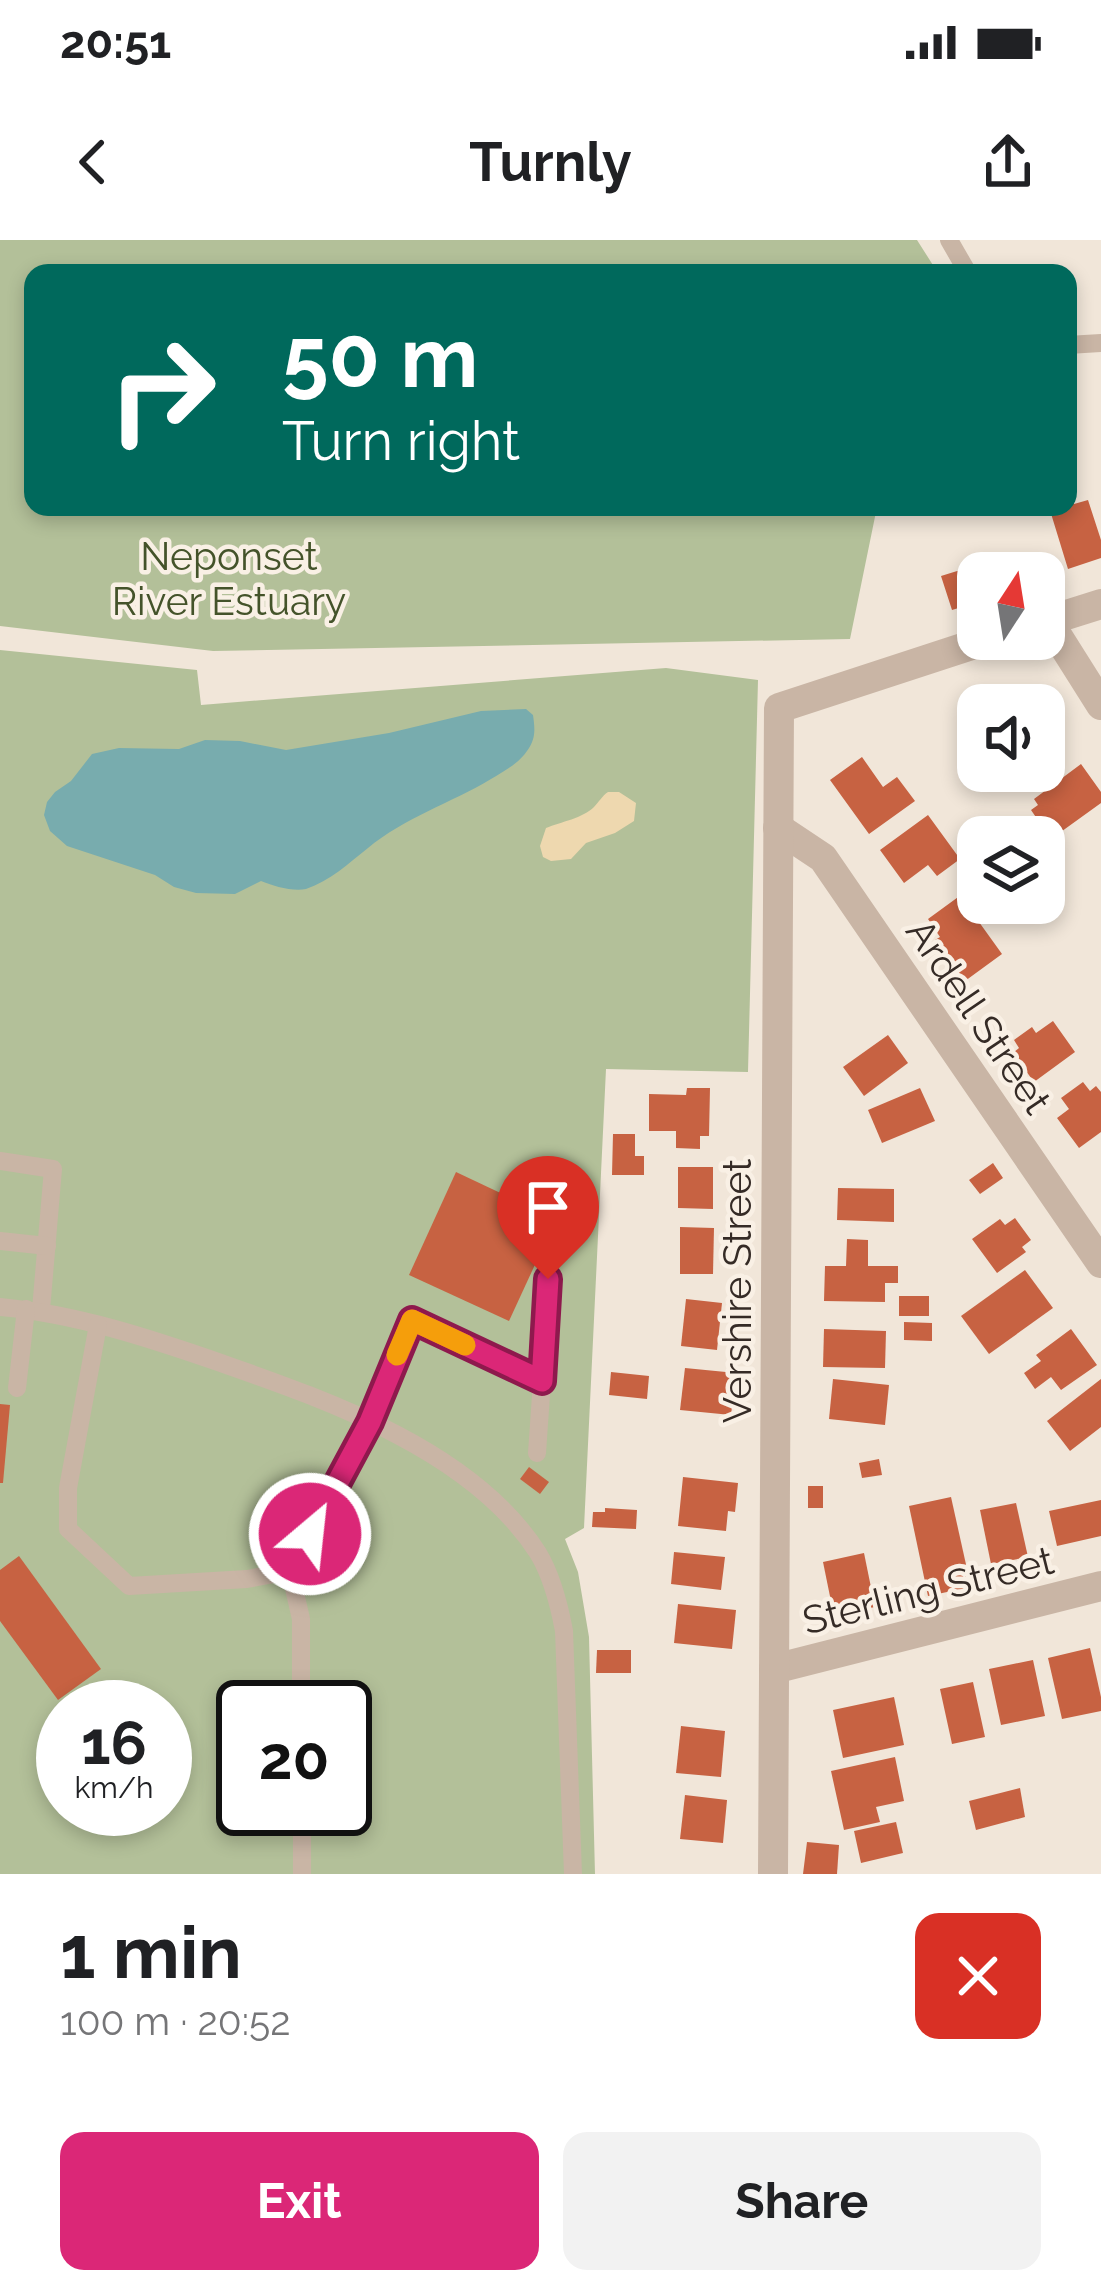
<!DOCTYPE html>
<meta charset="utf-8">
<style>
body{margin:0;font-family:Raleway,sans-serif;background:#f2f2f2;color:#202124;height:100vh;display:flex;flex-direction:column;font-size:45px;white-space:nowrap}
*{box-sizing:border-box;margin:0}
p{font-size:39px;color:#757577}
.icon{flex:none;width:66px;height:66px;fill:none;stroke:currentColor;stroke-width:2;stroke-linecap:round;stroke-linejoin:round}
.map{position:relative;height:1634px;overflow:hidden}
.drawer{display:flex;flex-direction:column;background:#fff;flex:1}
.drawer>*{flex:none}
.banner{position:absolute;left:24px;top:24px;width:1053px;height:252px;border-radius:24px;box-shadow:0 6px 18px #0003;background:#00695c;color:#fff;overflow:hidden}
.needle{width:78px;rotate:12deg}
.fabs{position:absolute;left:957px;top:312px;display:grid;gap:24px}
.fabs a{display:grid;place-items:center;width:108px;height:108px;border-radius:24px;background:#fff;box-shadow:0 6px 18px #0003;font-size:60px}
.speed{position:absolute;left:36px;top:1440px;display:flex;gap:24px;font-size:60px;font-weight:700;text-align:center}
.speed>*{display:grid;place-content:center;width:156px;height:156px;border-radius:50%;background:#fff;box-shadow:0 6px 18px #0003;line-height:1}
.speed small{font-size:30px;font-weight:400}
.speed .limit{border:6px solid #111;border-radius:18px;background:#fff;color:#111}
.pin{position:absolute;display:grid;place-items:center;width:102px;height:102px;color:#fff;margin:-123px -51px;border-radius:50% 50% 50% 0;rotate:-45deg;box-shadow:0 0 12px #0007}
.pin .icon{rotate:45deg}
.me{position:absolute;width:132px;margin:-66px;rotate:28deg;stroke-linejoin:round;filter:drop-shadow(0 0 9px #0008)}
.turn{display:flex;align-items:center;gap:42px;height:252px;padding:0 60px;font-size:54px}
.turn .icon{width:156px;height:156px;stroke-width:2.5}
.turn b{display:block;font-size:84px;line-height:102px}
.round{display:grid;place-items:center;flex:none;width:126px;height:126px;border-radius:24px;background:#f2f2f2}
.summary{display:flex;align-items:center;justify-content:space-between;height:204px;padding:0 60px}
h1{font-size:72px;font-weight:700;line-height:90px}
.action{display:flex;gap:24px;margin-top:auto;padding:24px 60px}
.action a{flex:1;height:138px;border-radius:24px;background:#db2777;color:#fff;font-size:48px;font-weight:700;line-height:138px;text-align:center}
.action a+a{background:#f2f2f2;color:#202124}
.status{display:flex;justify-content:space-between;align-items:center;height:84px;padding:0 60px;background:#fff;direction:ltr}
.status svg{height:33px;fill:currentColor}
header{display:flex;justify-content:space-between;align-items:center;height:156px;padding:0 60px;background:#fff;font-size:54px;font-weight:700}
.map>svg:first-child{display:block}
.green{fill:#b3c099;fill-rule:evenodd}
.sand{fill:#eed8af}
.water{fill:#78acae}
.building{fill:#c76242}
.lines{fill:none;stroke-linecap:round;stroke-linejoin:round}
.lane{stroke:#c9b5a5;stroke-width:18}
.street{stroke:#c9b5a5;stroke-width:30}
.route-casing{stroke:#8e194d;stroke-width:30}
.route{stroke:#db2777;stroke-width:21}
.slow{stroke:#f59e0b;stroke-width:21}
.labels{text-anchor:middle;stroke-width:9;stroke-linejoin:round;paint-order:stroke}
.park-label{font-size:39px;fill:#44532a;stroke:#f9f0e5}
.street-label{font-size:39px;fill:#352b26;stroke:#f9f0e5}
</style>
<div class="status"><b>20:51</b><svg viewBox="0 0 49 12"><path d="M0 12V9h3v3zM5 12V6h3v6zM10 12V3h3v9zM15 12V0h3v12zM26 1h20v11H26zM47 4h2v5h-2z"/></svg></div>
<header><svg class="icon" aria-label="back" viewBox="0 0 24 24"><path d="M15 5l-7 7 7 7"/></svg>Turnly<svg class="icon" aria-label="share" viewBox="0 0 24 24"><path d="M12 15V3M7 8l5-5 5 5M5 13v7h14v-7"/></svg></header>
<div class="map">
<svg width="1101" height="1634" viewBox="0 0 1101 1634">
<rect width="100%" height="100%" fill="#f1e6d9"/>
<!-- green -->
<g class="green">
<polygon points="0,0 917,0 938,33 33,33 33,267 877,267 850,399 213,411 0,386"/>
<path d="M0,410L197,430L201,465L666,428L758,440L748,832L606,829L584,1288L565,1299L578,1332L589,1397L595,1634H0ZM63,1467H165V1569H63ZM243,1467H345V1569H243Z"/>
</g>
<!-- sand -->
<path class="sand" d="M608,552H619L636,563L634,581L615,593L586,603L571,619L551,621L543,617L540,606L546,588C561,582 583,578 594,567C599,562 602,556 608,552Z"/>
<!-- water -->
<path class="water" d="M526,469L533,475C535,489 536,499 527,511C518,524 504,531 491,539C451,563 404,578 368,608C349,623 330,641 306,649C293,652 273,646 261,641L235,654L196,653L174,647L155,635L67,606L50,591L44,575L47,562L55,552L71,541L92,514L119,508L179,509L205,500L240,501L286,510L389,493L481,471Z"/>
<!-- building -->
<g class="building">
<polygon points="1068,248 1074,264 1088,260 1101,300 1101,318 1068,329 1049,267 1068,267"/>
<polygon points="1012,314 1018,333 978,333 978,362 952,370 941,336"/>
<polygon points="1044,486 1059,507 1044,517"/>
<polygon points="862,517 883,547 897,537 915,561 869,594 830,540"/>
<polygon points="1081,524 1101,552 1101,563 1058,594 1051,585 1044,589 1031,570 1038,565 1034,559"/>
<polygon points="928,575 960,619 937,636 928,625 904,643 880,610"/>
<polygon points="976,644 978,663 989,663 995,671 979,682 1002,714 965,741 935,700 940,697 928,679"/>
<polygon points="1053,781 1075,812 1034,842 1013,813 1019,808 1014,800 1032,787 1036,793"/>
<polygon points="888,795 908,823 864,856 843,827"/>
<polygon points="1083,842 1090,851 1096,846 1101,852 1101,892 1079,908 1057,878 1069,869 1061,858"/>
<polygon points="687,848 710,848 709,896 700,896 700,909 676,908 676,891 649,891 649,854 686,855"/>
<polygon points="920,848 935,881 882,903 868,870"/>
<polygon points="613,894 635,894 635,916 644,916 644,935 612,935"/>
<polygon points="993,923 1003,938 980,954 969,940"/>
<polygon points="678,927 713,927 713,969 678,968"/>
<polygon points="456,932 556,979 509,1081 409,1035"/>
<polygon points="838,948 894,949 894,982 837,980"/>
<polygon points="1015,978 1031,1000 1022,1007 1026,1012 997,1033 972,999 1000,979 1005,985"/>
<polygon points="680,987 714,988 713,1034 680,1034"/>
<polygon points="847,999 868,1000 868,1026 898,1026 898,1043 885,1043 885,1062 824,1061 825,1026 846,1026"/>
<polygon points="1025,1030 1053,1068 989,1114 961,1076"/>
<rect x="899" y="1056" width="30" height="20"/>
<polygon points="686,1059 722,1063 717,1110 681,1106"/>
<polygon points="904,1082 932,1083 932,1101 904,1100"/>
<polygon points="824,1089 886,1091 885,1128 823,1127"/>
<polygon points="1071,1089 1097,1125 1061,1150 1051,1137 1035,1149 1024,1133 1041,1121 1036,1115"/>
<polygon points="685,1128 736,1133 731,1175 680,1170"/>
<polygon points="611,1132 649,1136 647,1159 609,1155"/>
<polygon points="833,1139 889,1145 885,1185 829,1179"/>
<polygon points="1101,1139 1101,1187 1070,1211 1047,1181"/>
<polygon points="0,1164 10,1165 3,1243 0,1243"/>
<polygon points="879,1219 882,1235 862,1238 859,1223"/>
<polygon points="529,1227 549,1242 540,1254 520,1239"/>
<polygon points="683,1237 738,1243 735,1272 728,1271 726,1291 678,1286"/>
<rect x="808" y="1246" width="15" height="22"/>
<polygon points="951,1257 971,1347 928,1356 909,1266"/>
<polygon points="1101,1260 1101,1296 1057,1306 1049,1271"/>
<polygon points="1016,1263 1028,1317 991,1324 980,1270"/>
<polygon points="605,1268 637,1270 636,1289 592,1287 593,1272 605,1272"/>
<polygon points="674,1312 725,1317 721,1350 671,1344"/>
<polygon points="864,1313 875,1367 834,1376 823,1322"/>
<polygon points="19,1316 101,1429 58,1460 0,1381 0,1330"/>
<polygon points="678,1364 736,1370 732,1409 674,1403"/>
<polygon points="1090,1408 1101,1457 1101,1471 1062,1479 1048,1418"/>
<polygon points="597,1410 631,1410 631,1433 596,1433"/>
<polygon points="1033,1420 1045,1476 1001,1485 989,1429"/>
<polygon points="973,1442 985,1497 952,1504 940,1449"/>
<polygon points="894,1457 904,1505 843,1518 833,1470"/>
<polygon points="681,1486 725,1491 721,1537 676,1533"/>
<polygon points="895,1517 904,1561 876,1567 880,1582 844,1590 831,1531"/>
<polygon points="1020,1548 1025,1577 976,1590 969,1561"/>
<polygon points="685,1555 727,1560 723,1603 680,1599"/>
<polygon points="896,1582 903,1613 861,1623 854,1591"/>
<polygon points="807,1602 839,1605 837,1634 803,1634"/>
</g>
<g class="lines">
<!-- lane -->
<g class="lane">
<polyline points="949,0 968,33"/>
<polyline points="1068,105 1101,103"/>
<polyline points="0,921 53,929 41,1070"/>
<polyline points="0,1001 47,1006"/>
<path d="M0,1067C76,1074 149,1098 221,1123C329,1161 473,1211 538,1313C552,1336 559,1364 564,1391L573,1634"/>
<polyline points="98,1085 68,1248 68,1289 129,1346 247,1339 290,1331"/>
<polyline points="17,1148 26,1069"/>
<polyline points="537,1213 549,1039"/>
<polyline points="301,1467 301,1379 290,1331 370,1182 412,1080 542,1141"/>
<polyline points="302,1569 302,1634"/>
</g>
<!-- street -->
<g class="street">
<polyline points="1048,381 1101,465"/>
<polyline points="1044,382 1101,364"/>
<polyline points="778,588 823,618 1101,1023"/>
<polyline points="774,1429 1101,1346"/>
<polyline points="773,1634 779,468 990,399"/>
</g>
</g>
<g class="lines">
<defs>
<polyline id="route" points="310,1294 370,1182 412,1080 542,1141 548,1039"/>
</defs>
<!-- route casing -->
<use href="#route" class="route-casing"/>
<!-- route -->
<use href="#route" class="route"/>
<!-- slow -->
<polyline class="slow" points="397,1115 412,1080 465,1105"/>
</g>
<g class="labels">
<!-- park labels -->
<g class="park-label">
<text x="229" y="330">Neponset<tspan x="229" dy="45">River Estuary</tspan></text>
</g>
<!-- street labels -->
<g class="street-label">
<text transform="translate(979 776) rotate(56)" y="14">Ardell Street</text>
<text transform="translate(737 1051) rotate(-90)" y="14">Vershire Street</text>
<text transform="translate(928 1350) rotate(-14)" y="14">Sterling Street</text>
</g>
</g>
</svg>
<div class="fabs">
<a><svg class="needle" viewBox="-14 -14 28 28"><path d="M0-13l5 13h-10z" fill="#e53935"/><path d="M0 13l5-13h-10z" fill="#757577"/></svg></a>
<a><svg class="icon" aria-label="sound" viewBox="0 0 24 24"><path d="M4 9h4l5-4v14l-5-4H4zM17 9q2 3 0 6"/></svg></a>
<a><svg class="icon" aria-label="layers" viewBox="0 0 24 24"><path d="M12 4l9 5-9 5-9-5zM3 14l9 5 9-5"/></svg></a>
</div>
<div class="speed"><div>16<small>km/h</small></div><div class="limit">20</div></div>
<div class="pin" style="left:548px;top:1039px;background:#d93025"><svg class="icon" aria-label="arrive" viewBox="0 0 24 24"><path d="M6 21V4h12l-3 4 3 4H6"/></svg></div>
<svg class="me" style="left:310px;top:1294px" viewBox="-20 -20 40 40"><circle r="17" fill="#db2777" stroke="#fff" stroke-width="3"/><path d="M0-11L8 9 0 5-8 9z" fill="#fff"/></svg>
<div class="banner">
<div class="turn"><svg class="icon" aria-label="right" viewBox="0 0 24 24"><path d="M7 20v-9h11M14 6l5 5-5 5"/></svg><div><b>50 m</b>Turn right</div></div>
</div>
</div>
<section class="drawer">
<div class="summary"><div><h1>1 min</h1><p>100 m · 20:52</p></div><a class="round" style="background:#d93025;color:#fff"><svg class="icon" aria-label="close" viewBox="0 0 24 24"><path d="M6 6l12 12M18 6L6 18"/></svg></a></div>
<div class="action"><a>Exit</a><a>Share</a></div>
</section>
